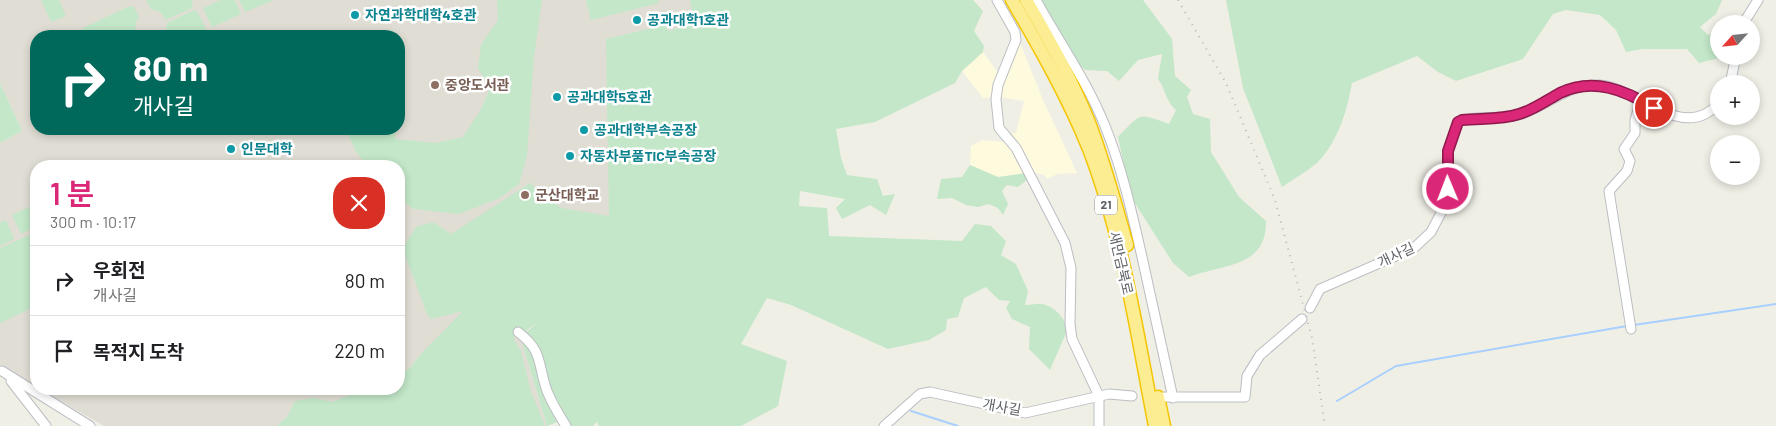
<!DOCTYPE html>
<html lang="ko">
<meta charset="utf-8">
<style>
body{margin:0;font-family:Barlow,"Noto Sans KR",sans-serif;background:#f6f6f6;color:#202124;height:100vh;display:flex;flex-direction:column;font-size:19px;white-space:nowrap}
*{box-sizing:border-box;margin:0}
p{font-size:16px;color:#757577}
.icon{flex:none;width:28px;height:28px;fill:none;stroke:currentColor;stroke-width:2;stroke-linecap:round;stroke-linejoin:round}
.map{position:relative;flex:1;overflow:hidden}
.side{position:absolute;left:30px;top:160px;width:375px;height:235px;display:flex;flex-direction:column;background:#fff;border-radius:20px;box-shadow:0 2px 8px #0003}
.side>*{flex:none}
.hud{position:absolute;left:30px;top:30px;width:375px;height:105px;border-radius:20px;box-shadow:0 2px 8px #0003;background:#00695c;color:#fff;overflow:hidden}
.needle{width:32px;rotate:243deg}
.fabs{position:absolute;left:1710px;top:15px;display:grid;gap:10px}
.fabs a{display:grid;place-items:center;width:50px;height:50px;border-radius:50%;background:#fff;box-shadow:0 2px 8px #0003;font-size:25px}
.pin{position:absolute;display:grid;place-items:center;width:42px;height:42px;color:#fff;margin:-21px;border:2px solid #fff;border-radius:50%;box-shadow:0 1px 5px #0007}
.me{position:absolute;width:55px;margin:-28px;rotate:359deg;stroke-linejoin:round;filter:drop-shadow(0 0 4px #0008)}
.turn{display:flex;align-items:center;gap:18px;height:105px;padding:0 20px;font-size:22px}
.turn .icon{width:65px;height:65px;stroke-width:2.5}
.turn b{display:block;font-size:35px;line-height:42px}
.round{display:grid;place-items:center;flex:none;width:52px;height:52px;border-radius:20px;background:#f6f6f6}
.overview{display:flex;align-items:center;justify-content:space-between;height:85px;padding:0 20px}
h1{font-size:30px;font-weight:600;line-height:38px;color:#db2777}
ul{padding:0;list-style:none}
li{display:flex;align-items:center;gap:15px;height:70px;padding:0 20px;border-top:1px solid #e0e0e0}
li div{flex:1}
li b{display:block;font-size:19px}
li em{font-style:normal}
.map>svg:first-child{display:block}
.commercial{fill:#fefade}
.education{fill:#e0ded4;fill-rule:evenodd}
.green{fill:#c3e7c8}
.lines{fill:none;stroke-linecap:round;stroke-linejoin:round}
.stream{stroke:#a8cffe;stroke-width:2}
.minor-casing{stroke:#bbbdc2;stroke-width:11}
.highway-casing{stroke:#f3c503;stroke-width:15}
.minor{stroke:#fff;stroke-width:9}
.highway{stroke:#fced92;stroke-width:12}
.rail{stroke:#b7b8b8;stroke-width:2;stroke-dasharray:1 6;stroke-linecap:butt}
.route-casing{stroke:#8e194d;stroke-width:12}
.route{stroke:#db2777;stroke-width:9}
.culture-dot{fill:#0f9aa8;stroke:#fff;stroke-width:2}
.education-dot{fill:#8d6e63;stroke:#fff;stroke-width:2}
.labels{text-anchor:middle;stroke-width:5;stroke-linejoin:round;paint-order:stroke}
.shield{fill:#fff;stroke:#8e9094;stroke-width:1}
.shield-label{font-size:12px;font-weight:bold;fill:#5e6166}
.culture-label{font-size:14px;font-weight:bold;fill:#0d838f;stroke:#fff;text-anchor:start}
.education-label{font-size:14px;font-weight:bold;fill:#785e54;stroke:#fff;text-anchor:start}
.street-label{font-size:14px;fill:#5e6166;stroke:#fff}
</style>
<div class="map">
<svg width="1776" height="426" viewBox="0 0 1776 426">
<rect width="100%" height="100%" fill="#f0efe6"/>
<!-- commercial -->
<polygon class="commercial" points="1020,43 1044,102 1077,173 1057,174 1047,179 1044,175 1032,172 998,178 970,165 971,146 982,140 1003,142 1002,135 1016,133 1024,101 1000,97 983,98 962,71 983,52 998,73 1005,76"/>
<!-- education -->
<path class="education" d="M0,0H734L735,75L543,318L520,336L547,426H104L40,389H399V166H36V386L0,366V143L22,131L0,83ZM36,36H399V129H36Z"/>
<!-- green -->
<g class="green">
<polygon points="41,0 59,0 66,16 51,22"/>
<polygon points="146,0 191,0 193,5 192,8 166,20 160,12 151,9"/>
<polygon points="221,0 235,0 241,14 212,27 203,8"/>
<polygon points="239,0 272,0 272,1 245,12"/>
<polygon points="497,0 542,0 534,57 527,155 519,184 498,199 458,214 414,209 399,199 399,166 367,166 355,150 346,129 396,129 395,139 436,143 463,137 480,111 491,87 478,69 481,45 498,20"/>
<polygon points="586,0 658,0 659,3 591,20"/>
<path d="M690,0H973L983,11L974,31L984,46L983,52L962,71L955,83L875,122L836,129L841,158L847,175L877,179L883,196L895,194L886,215L870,205L842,219L836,208L845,199L800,191L799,206L827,208L829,236L962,241L975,224L991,226L1006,241L1001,255L1016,264L1028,291L1025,305C1031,305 1037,303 1042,304C1054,306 1067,319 1067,331L1050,370L1029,349L1030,327L1012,319L1006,308L1010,301L999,300L986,287L964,298L958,317L947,319L946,330L929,340L888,349L791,305L767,298L741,344L787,361L778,406L741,426H599L597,422L593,426H569C562,413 552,399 548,385C541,363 543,349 525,333L537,323L513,338L521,351L531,392L545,426H277L287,417L295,401L313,398L332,402L350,395L348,389H399V376L410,368L419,356L463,311L431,319L427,314L405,255V245L416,227L433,222L451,234L530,183L561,208L609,216L606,39L665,25L668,31L695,23Z"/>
<path d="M1040,0H1143L1172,39L1175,76L1191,90L1187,97L1193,114L1210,119L1211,152L1239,197L1266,221C1267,268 1223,264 1189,277L1173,263L1131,197L1118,137C1143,112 1137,113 1169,124L1176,110C1166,102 1166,90 1158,79L1162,54L1138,60L1119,81L1107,71L1085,70L1071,56Z"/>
<path d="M1226,0H1722L1716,14L1700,27L1708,35L1719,29V56H1727L1699,63L1687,49H1642L1626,52L1616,30L1600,15L1566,10L1553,14L1523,59L1456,81L1438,72L1417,56L1352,83C1347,111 1338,142 1317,163C1306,172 1293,179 1282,187L1243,88Z"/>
<polygon points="130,6 134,7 139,17 136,22 135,34 130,36 84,36 81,31 83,28"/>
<path d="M194,10L197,11L206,29C197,40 178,36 165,36L167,23Z"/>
<polygon points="0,83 22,131 0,143"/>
<polygon points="970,165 998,177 1026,173 1027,180 1018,187 1007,185 1002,191 1008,204 1003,215 998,208 989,204 978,207 966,205 952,198 937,199 941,179 962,177"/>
<polygon points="36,204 36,227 21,234 12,215"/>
<polygon points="6,220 14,239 0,246 0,223"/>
<polygon points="36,232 36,306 0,323 0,248"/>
<polygon points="520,336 531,346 560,421 547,426"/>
</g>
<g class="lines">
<!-- stream -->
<g class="stream">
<polyline points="1634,325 1776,304"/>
<polyline points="1337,401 1396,366 1627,326"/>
<polyline points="911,411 958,426"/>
</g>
<defs>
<g id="minor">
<polyline points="997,0 1015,32 1016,40 998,85 996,99 999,128 1016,148 1065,243 1071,268 1070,324 1072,339 1099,396 1099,426"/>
<path d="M1036,0C1059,42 1087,81 1105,126C1122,168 1132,213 1142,257C1152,304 1163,351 1173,398"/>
<polyline points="1743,24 1758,0"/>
<polyline points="1730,84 1736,56"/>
<path d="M1310,308L1320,289L1414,248L1431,232L1442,211L1448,189V151L1458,122C1478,114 1501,121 1522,114C1549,104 1569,84 1599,85C1632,87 1670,129 1703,115C1708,113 1714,108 1719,105"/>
<polyline points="1631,329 1609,191 1627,171 1630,161 1624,149 1635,133 1635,120 1641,100"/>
<path d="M518,332C544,352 537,363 547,391C552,403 559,415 566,426"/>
<polyline points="2,371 90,426"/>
<polyline points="11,381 46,426"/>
<polyline points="1164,397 1245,397 1247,376 1260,355 1302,319"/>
<polyline points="884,426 920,394 930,392 1025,413 1109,394 1132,396"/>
</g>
<g id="highway">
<path d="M1012,0C1040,48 1068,97 1089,149C1123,237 1137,334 1155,426"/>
<path d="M1026,0C1049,39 1071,78 1088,120C1104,161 1115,203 1127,245"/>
<polyline points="1158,397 1164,426"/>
</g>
</defs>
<!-- minor casing -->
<use href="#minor" class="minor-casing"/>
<!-- highway casing -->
<use href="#highway" class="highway-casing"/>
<!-- minor -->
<use href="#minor" class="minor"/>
<!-- highway -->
<use href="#highway" class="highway"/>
<!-- rail -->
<polyline class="rail" points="1178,0 1226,83 1275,200 1312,338 1325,426"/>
</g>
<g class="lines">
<defs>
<path id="route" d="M1448,189V151L1458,122L1462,120C1481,118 1501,120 1519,114C1534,110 1547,100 1560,93C1593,77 1625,90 1654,108"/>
</defs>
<!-- route casing -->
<use href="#route" class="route-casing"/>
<!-- route -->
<use href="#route" class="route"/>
</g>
<!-- markers -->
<g class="culture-dot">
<circle cx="355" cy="15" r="5"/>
<circle cx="637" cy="20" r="5"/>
<circle cx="557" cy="97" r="5"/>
<circle cx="584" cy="130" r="5"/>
<circle cx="231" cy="149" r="5"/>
<circle cx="570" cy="156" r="5"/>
</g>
<g class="education-dot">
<circle cx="435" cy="85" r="5"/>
<circle cx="525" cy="195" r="5"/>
</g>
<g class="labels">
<!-- shield labels -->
<rect class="shield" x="1095" y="195.5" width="22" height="19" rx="4"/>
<g class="shield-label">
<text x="1106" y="209">21</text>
</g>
<!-- culture labels -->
<g class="culture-label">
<text x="365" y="20">자연과학대학4호관</text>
<text x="647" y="25">공과대학1호관</text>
<text x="567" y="102">공과대학5호관</text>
<text x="594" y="135">공과대학부속공장</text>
<text x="241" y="154">인문대학</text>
<text x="580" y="161">자동차부품TIC부속공장</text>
</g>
<!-- education labels -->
<g class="education-label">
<text x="445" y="90">중앙도서관</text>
<text x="535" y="200">군산대학교</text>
</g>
<!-- street labels -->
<g class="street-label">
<text transform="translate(1396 255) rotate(-25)" y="5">개사길</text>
<text transform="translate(1121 263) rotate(77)" y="5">새만금북로</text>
<text transform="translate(1002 407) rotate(10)" y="5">개사길</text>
</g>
</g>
</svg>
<div class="fabs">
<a><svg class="needle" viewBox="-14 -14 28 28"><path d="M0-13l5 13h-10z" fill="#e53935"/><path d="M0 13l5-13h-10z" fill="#757577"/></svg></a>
<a>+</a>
<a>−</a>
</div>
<div class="pin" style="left:1654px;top:108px;background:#d93025"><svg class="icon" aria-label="arrive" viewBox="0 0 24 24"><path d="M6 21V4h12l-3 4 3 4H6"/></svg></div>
<svg class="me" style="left:1448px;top:189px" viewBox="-20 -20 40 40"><circle r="17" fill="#db2777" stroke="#fff" stroke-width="3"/><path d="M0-11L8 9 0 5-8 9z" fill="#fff"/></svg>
<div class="hud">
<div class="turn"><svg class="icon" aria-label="right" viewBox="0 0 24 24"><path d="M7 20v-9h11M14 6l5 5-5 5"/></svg><div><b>80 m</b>개사길</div></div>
</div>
<section class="side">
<div class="overview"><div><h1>1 분</h1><p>300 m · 10:17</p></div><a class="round" style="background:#d93025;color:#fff"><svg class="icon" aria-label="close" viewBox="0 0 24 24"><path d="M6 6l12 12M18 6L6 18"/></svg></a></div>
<ul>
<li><svg class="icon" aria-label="right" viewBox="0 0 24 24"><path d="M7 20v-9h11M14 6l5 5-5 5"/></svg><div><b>우회전</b><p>개사길</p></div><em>80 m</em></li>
<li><svg class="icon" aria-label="arrive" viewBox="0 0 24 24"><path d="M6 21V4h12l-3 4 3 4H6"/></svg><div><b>목적지 도착</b></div><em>220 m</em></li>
</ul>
</section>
</div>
